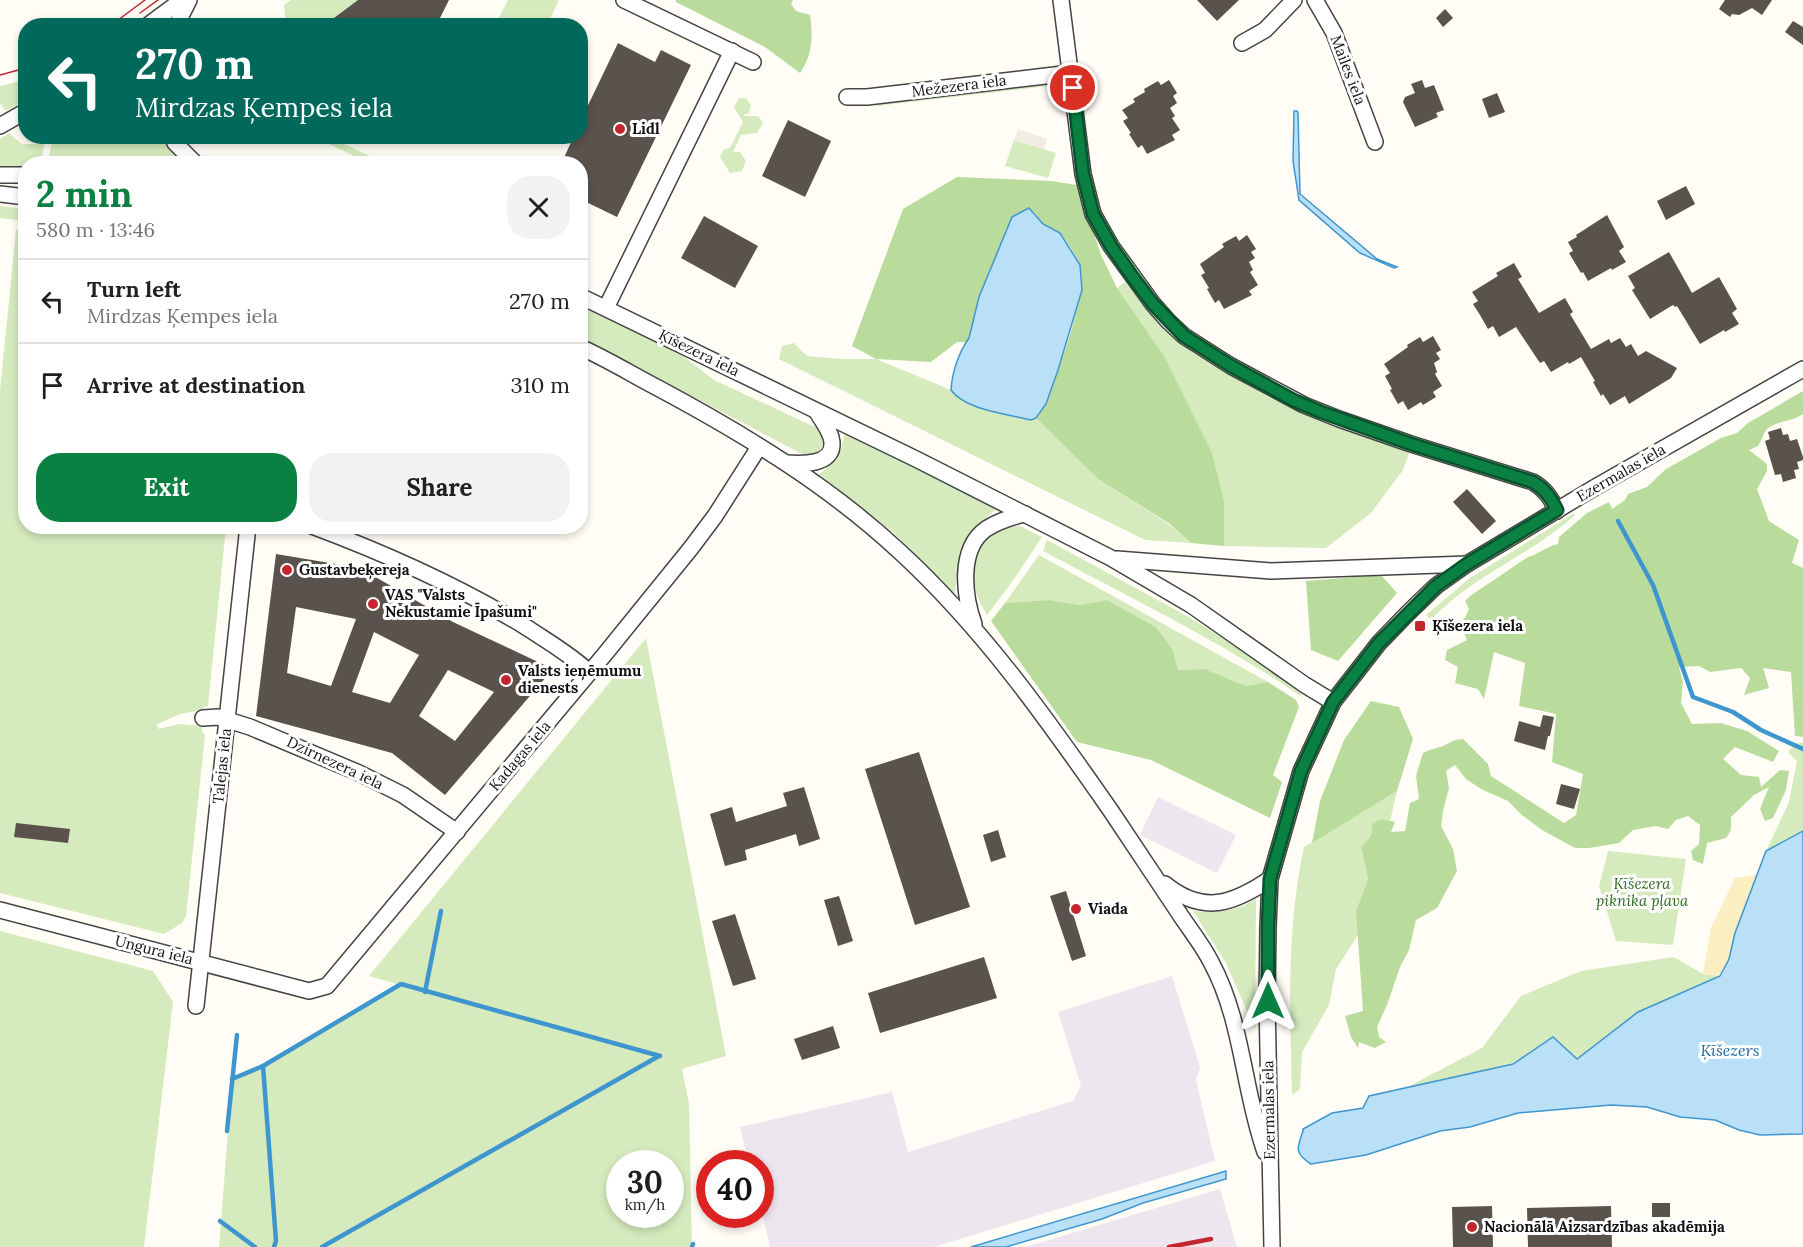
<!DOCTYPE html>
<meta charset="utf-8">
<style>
body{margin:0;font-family:Lora,serif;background:#f2f2f2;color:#202124;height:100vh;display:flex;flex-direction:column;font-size:22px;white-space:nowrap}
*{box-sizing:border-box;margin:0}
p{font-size:20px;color:#757577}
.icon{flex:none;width:33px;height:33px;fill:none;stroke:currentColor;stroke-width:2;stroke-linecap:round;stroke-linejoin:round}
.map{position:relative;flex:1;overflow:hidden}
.panel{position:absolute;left:18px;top:156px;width:570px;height:378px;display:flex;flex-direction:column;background:#fff;border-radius:24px;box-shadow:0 3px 9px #0003}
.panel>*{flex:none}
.banner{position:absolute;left:18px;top:18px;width:570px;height:126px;border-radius:24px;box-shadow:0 3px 9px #0003;background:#00695c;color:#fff;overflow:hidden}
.speed{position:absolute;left:606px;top:1150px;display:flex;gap:12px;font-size:30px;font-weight:700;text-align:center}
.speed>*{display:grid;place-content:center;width:78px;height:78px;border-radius:50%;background:#fff;box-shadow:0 3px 9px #0003;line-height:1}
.speed small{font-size:15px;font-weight:400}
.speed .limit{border:9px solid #d22;background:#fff;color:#111}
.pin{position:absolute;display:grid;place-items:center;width:51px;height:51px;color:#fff;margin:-26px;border:3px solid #fff;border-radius:50%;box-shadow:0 2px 6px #0007}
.me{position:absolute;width:66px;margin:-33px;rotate:0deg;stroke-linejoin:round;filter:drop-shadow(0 0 4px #0008)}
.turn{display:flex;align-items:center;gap:21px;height:126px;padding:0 18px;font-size:27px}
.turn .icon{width:78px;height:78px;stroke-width:2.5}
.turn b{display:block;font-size:42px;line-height:51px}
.round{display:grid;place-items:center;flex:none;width:63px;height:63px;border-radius:24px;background:#f2f2f2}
.overview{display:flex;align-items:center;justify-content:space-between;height:102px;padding:0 18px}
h1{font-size:36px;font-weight:700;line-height:45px;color:#0b8043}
.button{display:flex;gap:12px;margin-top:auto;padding:12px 18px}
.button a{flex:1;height:69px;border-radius:24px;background:#0b8043;color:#fff;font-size:24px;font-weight:700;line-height:69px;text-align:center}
.button a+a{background:#f2f2f2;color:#202124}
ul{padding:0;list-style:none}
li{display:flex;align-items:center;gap:18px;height:84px;padding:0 18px;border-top:2px solid #e0e0e0}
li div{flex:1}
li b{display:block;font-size:22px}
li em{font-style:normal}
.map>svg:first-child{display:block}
.industrial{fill:#eee6ef}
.green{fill:#d5ebbd;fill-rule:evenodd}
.forest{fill:#b9dc9c}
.sand{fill:#fbeec1}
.plaza{fill:#f1ede2}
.water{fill:#b9e0f7;stroke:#3f96cf;stroke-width:1.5}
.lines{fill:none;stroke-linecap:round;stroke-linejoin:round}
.stream{stroke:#3f96cf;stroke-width:4.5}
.building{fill:#5a524d;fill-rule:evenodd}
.minor-casing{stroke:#444;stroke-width:18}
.minor{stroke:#fff;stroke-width:15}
.tram{stroke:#c4262e;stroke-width:1.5}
.rail{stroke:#c4262e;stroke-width:4.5}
.route-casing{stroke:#07532c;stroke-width:15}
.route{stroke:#0b8043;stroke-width:10}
.poi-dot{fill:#c4262e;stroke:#fff;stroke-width:2}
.labels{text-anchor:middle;stroke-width:6;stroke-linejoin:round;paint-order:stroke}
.street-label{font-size:15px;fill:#111;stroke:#fff}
.poi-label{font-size:15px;font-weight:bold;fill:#111;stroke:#fff;text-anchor:start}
.park-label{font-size:15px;font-style:italic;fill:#2f6b1f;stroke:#fff}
.water-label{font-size:16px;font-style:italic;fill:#1768a6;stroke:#fff}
</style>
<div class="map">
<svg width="1803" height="1247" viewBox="0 0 1803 1247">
<rect width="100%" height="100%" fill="#fffdf5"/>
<!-- industrial -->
<g class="industrial">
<polygon points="1158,797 1236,835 1217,873 1140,835"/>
<polygon points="1172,976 1200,1067 1196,1080 1215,1161 934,1247 770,1247 761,1208 760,1164 749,1164 740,1127 892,1092 908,1152 1073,1101 1081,1086 1058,1012"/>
<polygon points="1220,1189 1237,1247 1025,1247"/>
</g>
<!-- green -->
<g class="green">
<polygon points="291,0 358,0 323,25 286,25 284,5"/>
<polygon points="508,0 559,0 547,25 495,25"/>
<polygon points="25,80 25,100 6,111 0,103 0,86"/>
<polygon points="1049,81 1058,85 876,106 882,102"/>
<polygon points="739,98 746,98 751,106 748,114 743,114 745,116 758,116 763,123 757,133 741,135 733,152 740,152 746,161 742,171 730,173 720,157 724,149 730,148 743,122 734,107"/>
<polygon points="9,133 22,144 36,144 45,140 41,163 26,164 25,170 0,167 0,139"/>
<polygon points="53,136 161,137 169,148 183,163 48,163"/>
<polygon points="314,137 329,137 372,157 369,163"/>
<polygon points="1014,140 1056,153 1048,178 1005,166"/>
<polygon points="0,206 25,209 25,221 0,218"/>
<polygon points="16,230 26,231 26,526 226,527 208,706 203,707 203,710 180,714 156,725 159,729 179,724 202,726 202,732 205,735 186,916 182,923 164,934 0,893 0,391"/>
<polygon points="1125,282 1146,309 1169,333 1193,353 1233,377 1302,413 1409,453 1403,470 1371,513 1326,548 1224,546 1224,501 1163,354 1117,288"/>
<path d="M580,305L679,353L714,380L817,428C829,440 823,455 806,456L581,338Z"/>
<path d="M794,343L807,356L841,359H876L951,390C966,410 1008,414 1030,420L1036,418L1098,479L1170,525L1191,543L1145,540L779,359L782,346Z"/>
<path d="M846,434L994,506L996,509C961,538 960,550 955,594L893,532L819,474C833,465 842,452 844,436Z"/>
<path d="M1574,513L1575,515C1566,523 1556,531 1546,538C1508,564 1463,585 1431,620L1426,615L1470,578Z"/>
<path d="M1020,526L1042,537L1014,579L987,615C981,604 974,592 973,579C970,546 990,528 1020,526Z"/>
<path d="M1047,540L1189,617L1277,673L1300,692L1302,697C1221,641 1130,598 1043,551Z"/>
<polygon points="1039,555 1268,682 1246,686 1205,669 1178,670 1173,650 1156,627 1107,600 1080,605 1049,600 1005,603"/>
<path d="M646,638L726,1056L682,1069L689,1104L692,1247H219L232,1079L263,1066L400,985L369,976ZM620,1164H670V1215H620Z"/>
<polygon points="1803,742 1803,831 1766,851 1789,802 1797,761 1788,752 1795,744"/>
<path d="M1397,791L1390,821L1382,819C1374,829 1370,839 1361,847L1368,879L1356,911L1358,935L1336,969L1329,1005L1302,1052L1300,1089L1292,1095C1290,1013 1286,928 1304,847Z"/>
<polygon points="1608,851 1686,859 1673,945 1616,941 1599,886"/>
<path d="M1256,899L1255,1029L1226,963L1193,911C1217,913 1235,912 1256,899Z"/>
<polygon points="0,931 153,971 173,1002 144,1247 0,1247"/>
<polygon points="1674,957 1703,974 1720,976 1638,1012 1577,1059 1553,1037 1513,1063 1400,1091 1482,1048 1521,996 1581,971"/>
</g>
<!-- forest -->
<g class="forest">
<path d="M676,0H793L791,4L796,11L810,15C813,36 813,54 800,73L765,47L676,2Z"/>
<path d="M957,177L1051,181L1077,185L1102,257L1117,288L1163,354L1212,453L1224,501V546L1191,543L1170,524L1098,479L1036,418C1053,392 1088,295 1080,265C1078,259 1065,238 1061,234C1057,230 1049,228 1045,225C1038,220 1036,212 1029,209L1012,217L979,297L968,342H957L931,362L876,359L852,346L903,209Z"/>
<path d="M1803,391V414C1792,422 1778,420 1767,429C1763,433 1762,441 1758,446L1749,450L1767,464V471L1757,489L1769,521L1799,540L1792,563L1803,568V737L1795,736L1791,672L1763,668L1769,688L1744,695L1750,678L1741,668L1710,672L1699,666L1679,667L1683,682L1681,703L1692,724L1721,723L1747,731L1779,751L1773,762L1735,747L1723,759L1741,775L1759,777L1761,787L1780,770L1789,771L1786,790L1773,818L1765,821L1760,809L1769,787L1754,795L1731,817V830L1726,838L1707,843L1703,864L1693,860L1691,851L1699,844L1700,825L1688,816L1676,820L1668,829L1656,826L1633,830L1619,843L1589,848H1575L1542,830L1522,815L1508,801L1481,789L1466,779L1455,765L1446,771L1449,788L1443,811L1441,826L1453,849L1457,871L1437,908L1416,920L1409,950L1400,967L1387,1005L1377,1027L1379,1037L1386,1042L1375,1048L1359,1042L1358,1048L1351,1037L1345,1016L1363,1011L1356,911L1368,879L1361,847C1368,840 1374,835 1372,824L1382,819L1395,822L1391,832L1405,831L1410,803L1419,799L1416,776L1423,753C1430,749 1435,749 1443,746C1453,742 1450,740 1463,739L1488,764L1491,776L1564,823L1576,815L1583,774L1552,762L1556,714L1519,706L1525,663L1494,652L1484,699L1478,689L1455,683L1458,667L1445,660L1447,650L1467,640L1464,633L1458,626L1465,618L1469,609L1465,601L1470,596L1528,557C1539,554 1547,546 1558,544L1559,537L1587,513L1609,502L1612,509L1625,500L1628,494L1647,487L1666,469L1721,438L1737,433L1748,423Z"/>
<polygon points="1381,575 1397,593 1338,661 1311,650 1306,581"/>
<polygon points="1049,600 1080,605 1107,600 1156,627 1173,650 1178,670 1205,669 1246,686 1268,682 1296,700 1299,707 1273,775 1282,782 1270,818 1151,760 1077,742 991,621 1005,603"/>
<polygon points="1371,701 1399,707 1413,739 1397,791 1312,843 1320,801 1344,740"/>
</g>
<!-- sand -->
<polygon class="sand" points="1757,875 1735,933 1729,959 1720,976 1703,974 1711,928 1735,878"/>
<!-- plaza -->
<polygon class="plaza" points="1018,129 1047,139 1044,149 1014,140"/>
<!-- water -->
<g class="water">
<polygon points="1294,111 1297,111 1298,113 1300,194 1377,259 1397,267 1394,268 1360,253 1299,200 1293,161"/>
<path d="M1029,208L1043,224L1060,233L1080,265L1082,290L1058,370L1046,404L1036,418L1031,420C1008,414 965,410 951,390C952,372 959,352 969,338L979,297L1012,217Z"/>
<path d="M1803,831V1134L1760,1135L1739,1130L1715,1120L1680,1117L1647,1107L1611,1105L1518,1113L1470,1127L1440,1131L1366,1155L1311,1164C1294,1153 1297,1148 1303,1131V1129L1332,1113L1363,1108L1369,1096L1513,1064L1553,1037L1577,1059L1638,1012L1720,976L1729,959L1735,933L1766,851Z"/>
<polygon points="1226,1171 1226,1179 1143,1203 1102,1219 1006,1247 971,1247"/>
</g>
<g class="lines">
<!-- stream -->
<g class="stream">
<polyline points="1618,521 1653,585 1693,697 1733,712 1761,730 1803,749"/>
<polyline points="425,992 441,911"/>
<polyline points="263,1066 276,1241 274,1247"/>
<polyline points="232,1079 263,1066 401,984 660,1056"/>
<polyline points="227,1131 237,1035"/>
<polyline points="220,1221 255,1247"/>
<polyline points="322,1247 659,1056"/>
<polyline points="692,1247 693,1244"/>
</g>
</g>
<!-- building -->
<g class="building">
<polygon points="358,0 449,0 436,26 323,26"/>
<polygon points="1197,0 1239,0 1217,21"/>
<polygon points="1725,0 1772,0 1762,15 1752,8 1739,15 1732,14 1730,17 1719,9"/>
<polygon points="1445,9 1453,18 1443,27 1436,18"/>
<polygon points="1793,21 1803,27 1803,45 1785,32"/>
<polygon points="618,43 655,62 661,50 691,65 617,217 580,199 580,164 561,164 574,136 580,136 580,122"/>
<polygon points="1169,80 1177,93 1173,96 1177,103 1170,108 1175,116 1172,118 1180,130 1172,135 1175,140 1147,154 1142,145 1138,148 1129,134 1131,133 1123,121 1128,118 1122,110 1135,102 1133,99 1145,92 1144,89 1158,81 1161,85"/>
<polygon points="1422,80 1425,88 1434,85 1444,110 1436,113 1438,117 1415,127 1403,102 1405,97 1415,93 1411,84"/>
<polygon points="1497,93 1505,112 1489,118 1482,99"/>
<polygon points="788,120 831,141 805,197 762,176"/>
<polygon points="1686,186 1695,204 1666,220 1657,201"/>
<polygon points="1607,215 1624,247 1619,251 1626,262 1612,270 1611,268 1588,281 1583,272 1581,273 1569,253 1573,251 1568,242 1577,237 1576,235"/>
<polygon points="704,216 758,246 735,288 681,258"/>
<polygon points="1247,235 1256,249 1251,252 1255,258 1249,262 1253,270 1250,272 1258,285 1249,291 1252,295 1224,309 1219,300 1215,303 1207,289 1209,288 1201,275 1205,273 1200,264 1224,247 1222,244 1236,236 1239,241"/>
<polygon points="1669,252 1692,293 1719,277 1737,309 1732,313 1739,324 1725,332 1724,330 1700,344 1677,306 1675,307 1673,305 1650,319 1632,290 1635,288 1628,276"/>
<polygon points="1514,263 1522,277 1518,279 1539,313 1565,298 1573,312 1570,314 1591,349 1609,339 1611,343 1620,338 1626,347 1631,344 1638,356 1646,351 1677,368 1671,378 1629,404 1625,396 1610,405 1603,394 1601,396 1593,382 1595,381 1581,357 1569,364 1568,362 1551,372 1544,361 1540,363 1516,327 1499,337 1493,326 1488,329 1480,315 1473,304 1478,301 1472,292 1498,276 1496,273"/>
<polygon points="1433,336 1441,350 1436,353 1440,359 1434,363 1437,372 1435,374 1442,386 1433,392 1436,397 1423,405 1421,402 1408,410 1403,401 1398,404 1390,390 1392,389 1385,376 1390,373 1384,364 1408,347 1407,345 1420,337 1423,342"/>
<polygon points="1781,428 1783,435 1788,434 1790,441 1797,439 1803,457 1803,460 1797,462 1799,469 1794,470 1796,478 1783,482 1781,474 1775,475 1765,441 1770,439 1768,432"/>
<polygon points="1467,489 1496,521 1482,534 1453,502"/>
<path d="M276,554L360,568L453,622L553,669L445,795L392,753L256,716ZM296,607L356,619L331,686L287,673ZM374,632L419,655L390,703L352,692ZM448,670L494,692L455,741L419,716Z"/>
<polygon points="1543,715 1554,717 1550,736 1548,736 1545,750 1514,741 1519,721 1540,727"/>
<polygon points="919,752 970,907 915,925 865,769"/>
<polygon points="1561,784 1580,789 1574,809 1556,804"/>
<polygon points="804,787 820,839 799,846 796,834 745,850 747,860 725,866 710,814 732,807 736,822 787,806 783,793"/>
<polygon points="16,823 70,829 68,843 14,837"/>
<polygon points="998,830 1006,857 991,862 983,835"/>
<polygon points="1066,891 1086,956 1072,961 1050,896"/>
<polygon points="839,896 853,941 838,946 824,900"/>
<polygon points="735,914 756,979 733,986 712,921"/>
<polygon points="984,957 997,998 880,1033 868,993"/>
<polygon points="833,1026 840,1048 802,1060 794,1039"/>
<rect x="1652" y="1203" width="18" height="14"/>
<polygon points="1492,1206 1493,1247 1453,1247 1452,1207"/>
<polygon points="1611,1206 1612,1247 1528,1247 1527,1208"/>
</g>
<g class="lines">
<defs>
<g id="minor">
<polyline points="624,0 753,62"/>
<path d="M1061,0L1083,174L1093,214L1111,246L1153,304L1168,321L1184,336L1231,366L1304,405L1339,419L1411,444L1533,482C1545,489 1551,498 1557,511"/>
<polyline points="1315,0 1334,33 1375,142"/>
<polyline points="147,26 182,0"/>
<polyline points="176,26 189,0"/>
<polyline points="1242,43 1265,30 1294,0"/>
<polyline points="847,97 867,97 1071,73"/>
<polyline points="0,126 26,111"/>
<polyline points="172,136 175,143 196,164"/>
<polyline points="0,175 26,175"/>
<polyline points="0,194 26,197"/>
<polyline points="580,296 916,459 1111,558 1191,605 1305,685 1333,702"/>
<polyline points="606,308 732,51"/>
<path d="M580,347C607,359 633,375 658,388C744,434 828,485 899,551C982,627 1047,719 1111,811C1134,846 1158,881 1181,916C1191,931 1203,946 1211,962C1243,1021 1243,1090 1265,1152"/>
<path d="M786,463C801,464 834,466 832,442C831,431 822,421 817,412"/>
<path d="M312,526C387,554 461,587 529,629C550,643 571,655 589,672"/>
<polyline points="1117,559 1271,571 1467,564"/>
<path d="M974,624C964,596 958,549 986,529C998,521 1011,517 1025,514"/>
<polyline points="203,718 218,717 250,727 359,773 403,795 457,832"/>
<path d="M1165,884C1203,915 1233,904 1270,879"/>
<polyline points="0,910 309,991 327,986 605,654 691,548 715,516 759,447"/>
<polyline points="196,1006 248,526"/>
<polyline points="1272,1247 1267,1001 1268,927 1270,879 1301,771 1333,702 1379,643 1408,613 1436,586 1467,564 1599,485 1803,369"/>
</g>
</defs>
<!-- minor casing -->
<use href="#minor" class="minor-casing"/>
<!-- minor -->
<use href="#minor" class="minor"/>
<!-- tram -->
<g class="tram">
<polyline points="140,13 158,0"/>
<polyline points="110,26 145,0"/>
<polyline points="0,75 26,68"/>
</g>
<!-- rail -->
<polyline class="rail" points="1169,1247 1211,1239"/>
</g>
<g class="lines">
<defs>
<path id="route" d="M1073,88L1083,174L1093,214L1111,246L1132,276L1153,304L1184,336L1231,366L1295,401L1321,412L1411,444L1533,482C1545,489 1551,498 1557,510L1467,564L1436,586L1379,643L1333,702L1301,771L1270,879L1268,927V1001"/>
</defs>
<!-- route casing -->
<use href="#route" class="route-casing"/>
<!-- route -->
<use href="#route" class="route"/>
</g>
<!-- markers -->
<g class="poi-dot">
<circle cx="620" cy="129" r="6"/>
<circle cx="287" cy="570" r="6"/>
<circle cx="373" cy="604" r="6"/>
<rect x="1414" y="620" width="12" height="12" rx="3"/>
<circle cx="506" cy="680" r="6"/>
<circle cx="1076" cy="909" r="6"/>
<circle cx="1472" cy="1227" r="6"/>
</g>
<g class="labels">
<!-- street labels -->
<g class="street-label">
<text transform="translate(1348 70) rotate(69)" y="5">Mailes iela</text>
<text transform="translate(959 86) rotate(-7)" y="5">Mežezera iela</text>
<text transform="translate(699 353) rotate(26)" y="5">Ķīšezera iela</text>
<text transform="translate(1621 473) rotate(-30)" y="5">Ezermalas iela</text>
<text transform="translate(520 756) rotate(-50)" y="5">Kadagas iela</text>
<text transform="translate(335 763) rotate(25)" y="5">Dzirnezera iela</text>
<text transform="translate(222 766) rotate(-84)" y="5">Talejas iela</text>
<text transform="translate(154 950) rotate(14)" y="5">Ungura iela</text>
<text transform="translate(1269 1110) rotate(-91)" y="5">Ezermalas iela</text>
</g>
<!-- poi labels -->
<g class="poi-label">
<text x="632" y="134">Lidl</text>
<text x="299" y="575">Gustavbeķereja</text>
<text x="385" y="600">VAS "Valsts<tspan x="385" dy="17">Nekustamie Īpašumi"</tspan></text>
<text x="1432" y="631">Ķīšezera iela</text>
<text x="518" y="676">Valsts ieņēmumu<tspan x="518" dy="17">dienests</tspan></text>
<text x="1088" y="914">Viada</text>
<text x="1484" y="1232">Nacionālā Aizsardzības akadēmija</text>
</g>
<!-- park labels -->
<g class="park-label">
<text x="1642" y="889">Ķīšezera<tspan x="1642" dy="17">piknika pļava</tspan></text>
</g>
<!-- water labels -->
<g class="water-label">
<text x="1730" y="1056">Ķīšezers</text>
</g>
</g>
</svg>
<div class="speed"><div>30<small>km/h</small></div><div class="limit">40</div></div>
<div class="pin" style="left:1073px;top:88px;background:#d93025"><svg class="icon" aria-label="arrive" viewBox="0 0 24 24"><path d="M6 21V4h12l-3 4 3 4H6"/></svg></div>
<svg class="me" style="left:1268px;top:1001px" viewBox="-20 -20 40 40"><path d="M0-17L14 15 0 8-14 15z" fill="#0b8043" stroke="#fff" stroke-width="4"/></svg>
<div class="banner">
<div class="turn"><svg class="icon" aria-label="left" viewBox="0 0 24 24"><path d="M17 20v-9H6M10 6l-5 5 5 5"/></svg><div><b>270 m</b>Mirdzas Ķempes iela</div></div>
</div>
<section class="panel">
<div class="overview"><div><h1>2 min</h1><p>580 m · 13:46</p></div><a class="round"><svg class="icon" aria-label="close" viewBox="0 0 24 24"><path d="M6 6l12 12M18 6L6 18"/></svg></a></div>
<ul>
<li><svg class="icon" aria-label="left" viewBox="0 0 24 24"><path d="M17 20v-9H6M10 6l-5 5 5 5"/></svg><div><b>Turn left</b><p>Mirdzas Ķempes iela</p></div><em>270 m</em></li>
<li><svg class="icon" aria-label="arrive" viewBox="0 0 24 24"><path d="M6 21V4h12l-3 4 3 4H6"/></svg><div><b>Arrive at destination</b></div><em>310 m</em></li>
</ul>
<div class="button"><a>Exit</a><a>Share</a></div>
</section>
</div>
